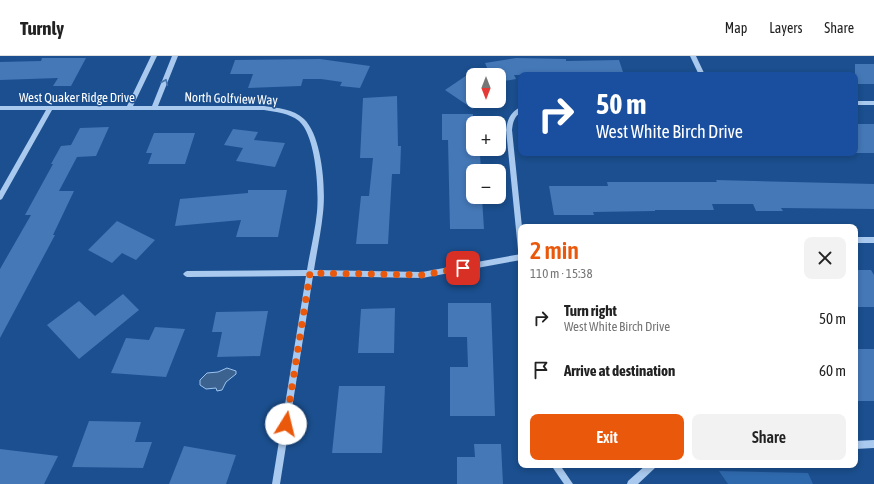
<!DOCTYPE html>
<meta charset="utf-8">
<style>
body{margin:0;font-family:"Asap Condensed",sans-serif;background:#f2f2f2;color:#222;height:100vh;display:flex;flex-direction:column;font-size:15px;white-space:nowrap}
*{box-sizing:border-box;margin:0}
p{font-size:13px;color:#767676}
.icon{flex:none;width:22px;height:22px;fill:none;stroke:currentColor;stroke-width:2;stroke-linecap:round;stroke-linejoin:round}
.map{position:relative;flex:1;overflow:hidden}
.panel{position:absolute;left:518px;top:168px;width:340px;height:244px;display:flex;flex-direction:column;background:#fff;border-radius:8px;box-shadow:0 2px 6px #0003}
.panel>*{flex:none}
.top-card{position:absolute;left:518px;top:16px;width:340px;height:84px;border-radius:8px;box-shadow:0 2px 6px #0003;background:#1a4fa0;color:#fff;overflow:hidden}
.needle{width:26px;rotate:180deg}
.fabs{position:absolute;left:466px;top:12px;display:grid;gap:8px}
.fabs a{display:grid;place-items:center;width:40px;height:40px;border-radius:8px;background:#fff;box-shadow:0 2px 6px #0003;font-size:20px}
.pin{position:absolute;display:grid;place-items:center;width:34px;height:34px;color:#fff;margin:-17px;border-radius:8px;box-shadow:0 2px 6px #0006}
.me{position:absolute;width:44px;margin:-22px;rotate:9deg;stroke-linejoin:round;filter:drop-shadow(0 0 3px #0008)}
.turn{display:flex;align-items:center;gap:14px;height:84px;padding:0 12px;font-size:18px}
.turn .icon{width:52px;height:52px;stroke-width:2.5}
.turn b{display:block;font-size:28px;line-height:34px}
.round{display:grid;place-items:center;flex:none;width:42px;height:42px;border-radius:8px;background:#f2f2f2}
.summary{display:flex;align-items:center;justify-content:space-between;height:68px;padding:0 12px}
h1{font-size:24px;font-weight:600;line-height:30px;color:#ea580c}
.button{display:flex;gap:8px;margin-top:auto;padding:8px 12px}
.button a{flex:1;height:46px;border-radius:8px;background:#ea580c;color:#fff;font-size:16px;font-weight:600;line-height:46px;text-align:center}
.button a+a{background:#f2f2f2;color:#222}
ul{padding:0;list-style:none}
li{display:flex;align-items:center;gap:12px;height:52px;padding:0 12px}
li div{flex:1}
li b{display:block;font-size:15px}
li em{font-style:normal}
header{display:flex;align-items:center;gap:24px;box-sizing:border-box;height:56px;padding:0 20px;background:#fff;border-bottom:1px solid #e0e0e0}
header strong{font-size:19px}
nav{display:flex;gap:22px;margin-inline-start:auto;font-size:14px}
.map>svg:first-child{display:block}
.green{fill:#2e69ad}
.water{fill:#3c6290;stroke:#9cc4f0}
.building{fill:#4478b7}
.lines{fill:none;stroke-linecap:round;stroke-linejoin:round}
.minor{fill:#a9c9ee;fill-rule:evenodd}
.oneway{stroke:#4674ac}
.route{stroke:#ea580c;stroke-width:7;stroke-dasharray:0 12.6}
.labels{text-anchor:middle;stroke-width:3;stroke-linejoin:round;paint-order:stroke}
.street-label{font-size:13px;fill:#fff;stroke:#1b4f8f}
</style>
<header>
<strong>Turnly</strong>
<nav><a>Map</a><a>Layers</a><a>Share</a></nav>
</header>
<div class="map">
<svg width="874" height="428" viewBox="0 0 874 428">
<rect width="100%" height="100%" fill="#1b4f8f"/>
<!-- green -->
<polygon class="green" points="719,415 808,417 813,428 728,428"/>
<!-- water -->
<polygon class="water" points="227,312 236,315 236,318 226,326 222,334 217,335 216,332 206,333 200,329 200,324 207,317 218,316"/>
<!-- building -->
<g class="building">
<polygon points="42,2 86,2 71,30 53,30 58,22 0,24 0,6 41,5"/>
<polygon points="516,2 566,3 566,5 619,4 624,19 514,19 516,23 499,26 499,19 490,19 485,7"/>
<polygon points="320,3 370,10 360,32 340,30 342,26 321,23 303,23 301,30 248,32 253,18 230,18 235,4"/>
<rect x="855" y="8" width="19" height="20"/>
<polygon points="473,15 473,53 445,34"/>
<polygon points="397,40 398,90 401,90 400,118 392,118 388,188 356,188 361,140 369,140 373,102 360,102 363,42"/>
<polygon points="442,58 473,58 473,98 480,98 481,115 473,115 473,142 482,142 484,173 450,173 448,84 442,84"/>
<rect x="855" y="68" width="19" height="29"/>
<polygon points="109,71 96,100 77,101 59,135 74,135 53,179 55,179 0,282 0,213 31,159 25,159 53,108 51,108 61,90 71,89 80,72"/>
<polygon points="233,73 258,76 254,84 285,87 275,111 236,105 243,92 224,89"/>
<polygon points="154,77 195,77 185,108 148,108 152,97 146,97"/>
<polygon points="716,124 874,128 874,153 781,152 783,155 756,155 753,148 712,148 714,154 655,154 655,155 593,156 594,159 554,159 549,130 608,130 607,126 717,126"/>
<polygon points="248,134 287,134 278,181 236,181 241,164 175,170 180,143 248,137"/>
<polygon points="117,165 155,184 136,204 122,197 112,207 88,194"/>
<polygon points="855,214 871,214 874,219 874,251 855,251"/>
<polygon points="123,238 139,254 79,303 47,269 79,245 95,260"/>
<polygon points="448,247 491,247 495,360 450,360 450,311 468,311 467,281 448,281"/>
<polygon points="395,252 394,297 358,297 361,253"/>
<polygon points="268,255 260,300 217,301 222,276 212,276 216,256"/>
<polygon points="155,271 185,273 166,321 111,317 126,282 149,284"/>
<rect x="855" y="293" width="19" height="52"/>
<polygon points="339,330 385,330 382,397 332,397"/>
<polygon points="89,365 141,366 135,386 152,386 143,412 72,411"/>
<polygon points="474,388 501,388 503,428 457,428 457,401 475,401"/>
<polygon points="184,390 236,399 226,428 169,428"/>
<polygon points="0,393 58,400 44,428 0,428"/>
</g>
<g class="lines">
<!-- minor -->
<g class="minor">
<path d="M151,0H157L133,50H152L172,0H178L158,50H264C277,52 294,53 304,63C322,80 326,133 323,157C321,176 317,195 314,214L422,216L521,198V204L422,222L313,220L280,428H272L306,220L187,221L185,220L183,218L185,216L187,215L307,214C310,195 315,176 317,156C319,134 316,80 299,65C289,57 276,56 264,54H52L2,143L0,144V135L46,54H0V50H127Z"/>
<polygon points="690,0 696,0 705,19 699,19"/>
<rect x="855" y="45" width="19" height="4"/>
<path d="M521,51V56C514,61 513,66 512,74L522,171H521V197L519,196L518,194L506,74C507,64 511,55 521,51Z"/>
<rect x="855" y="181" width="19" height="6"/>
<polygon points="874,384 874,392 855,393 855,385"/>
<polygon points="551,409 560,409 573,428 564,428"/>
<polygon points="646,409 656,409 655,412 638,428 627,428 628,425"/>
</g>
</g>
<!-- one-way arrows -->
<defs><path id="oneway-chevron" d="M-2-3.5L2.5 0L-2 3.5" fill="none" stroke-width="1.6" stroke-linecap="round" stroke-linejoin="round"/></defs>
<use class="oneway" href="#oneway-chevron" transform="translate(165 26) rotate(-67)"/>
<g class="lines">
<!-- route -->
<polyline class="route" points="286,368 310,217 422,219 463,212"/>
</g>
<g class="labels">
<!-- street labels -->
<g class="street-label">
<text x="77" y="46">West Quaker Ridge Drive</text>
<text transform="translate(231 42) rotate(2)" y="5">North Golfview Way</text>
</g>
</g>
</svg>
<div class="fabs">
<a><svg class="needle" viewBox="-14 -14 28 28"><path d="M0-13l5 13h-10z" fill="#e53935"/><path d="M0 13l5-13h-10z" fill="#767676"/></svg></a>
<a>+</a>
<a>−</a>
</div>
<div class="pin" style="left:463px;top:212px;background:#d93025"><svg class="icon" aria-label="arrive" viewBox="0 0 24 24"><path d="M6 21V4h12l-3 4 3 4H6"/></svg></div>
<svg class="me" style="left:286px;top:368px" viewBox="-20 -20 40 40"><circle r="19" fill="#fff"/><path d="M0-13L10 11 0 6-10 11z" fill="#ea580c"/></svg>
<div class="top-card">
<div class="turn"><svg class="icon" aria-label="right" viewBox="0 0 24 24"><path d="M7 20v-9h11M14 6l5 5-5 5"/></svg><div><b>50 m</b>West White Birch Drive</div></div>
</div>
<section class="panel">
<div class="summary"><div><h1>2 min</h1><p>110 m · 15:38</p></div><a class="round"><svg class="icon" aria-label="close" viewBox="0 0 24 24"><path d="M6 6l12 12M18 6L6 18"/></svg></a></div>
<ul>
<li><svg class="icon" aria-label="right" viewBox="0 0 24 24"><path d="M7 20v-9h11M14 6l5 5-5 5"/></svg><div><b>Turn right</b><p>West White Birch Drive</p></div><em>50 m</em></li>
<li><svg class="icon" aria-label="arrive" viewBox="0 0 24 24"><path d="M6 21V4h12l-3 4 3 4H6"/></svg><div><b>Arrive at destination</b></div><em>60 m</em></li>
</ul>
<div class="button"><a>Exit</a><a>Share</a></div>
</section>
</div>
